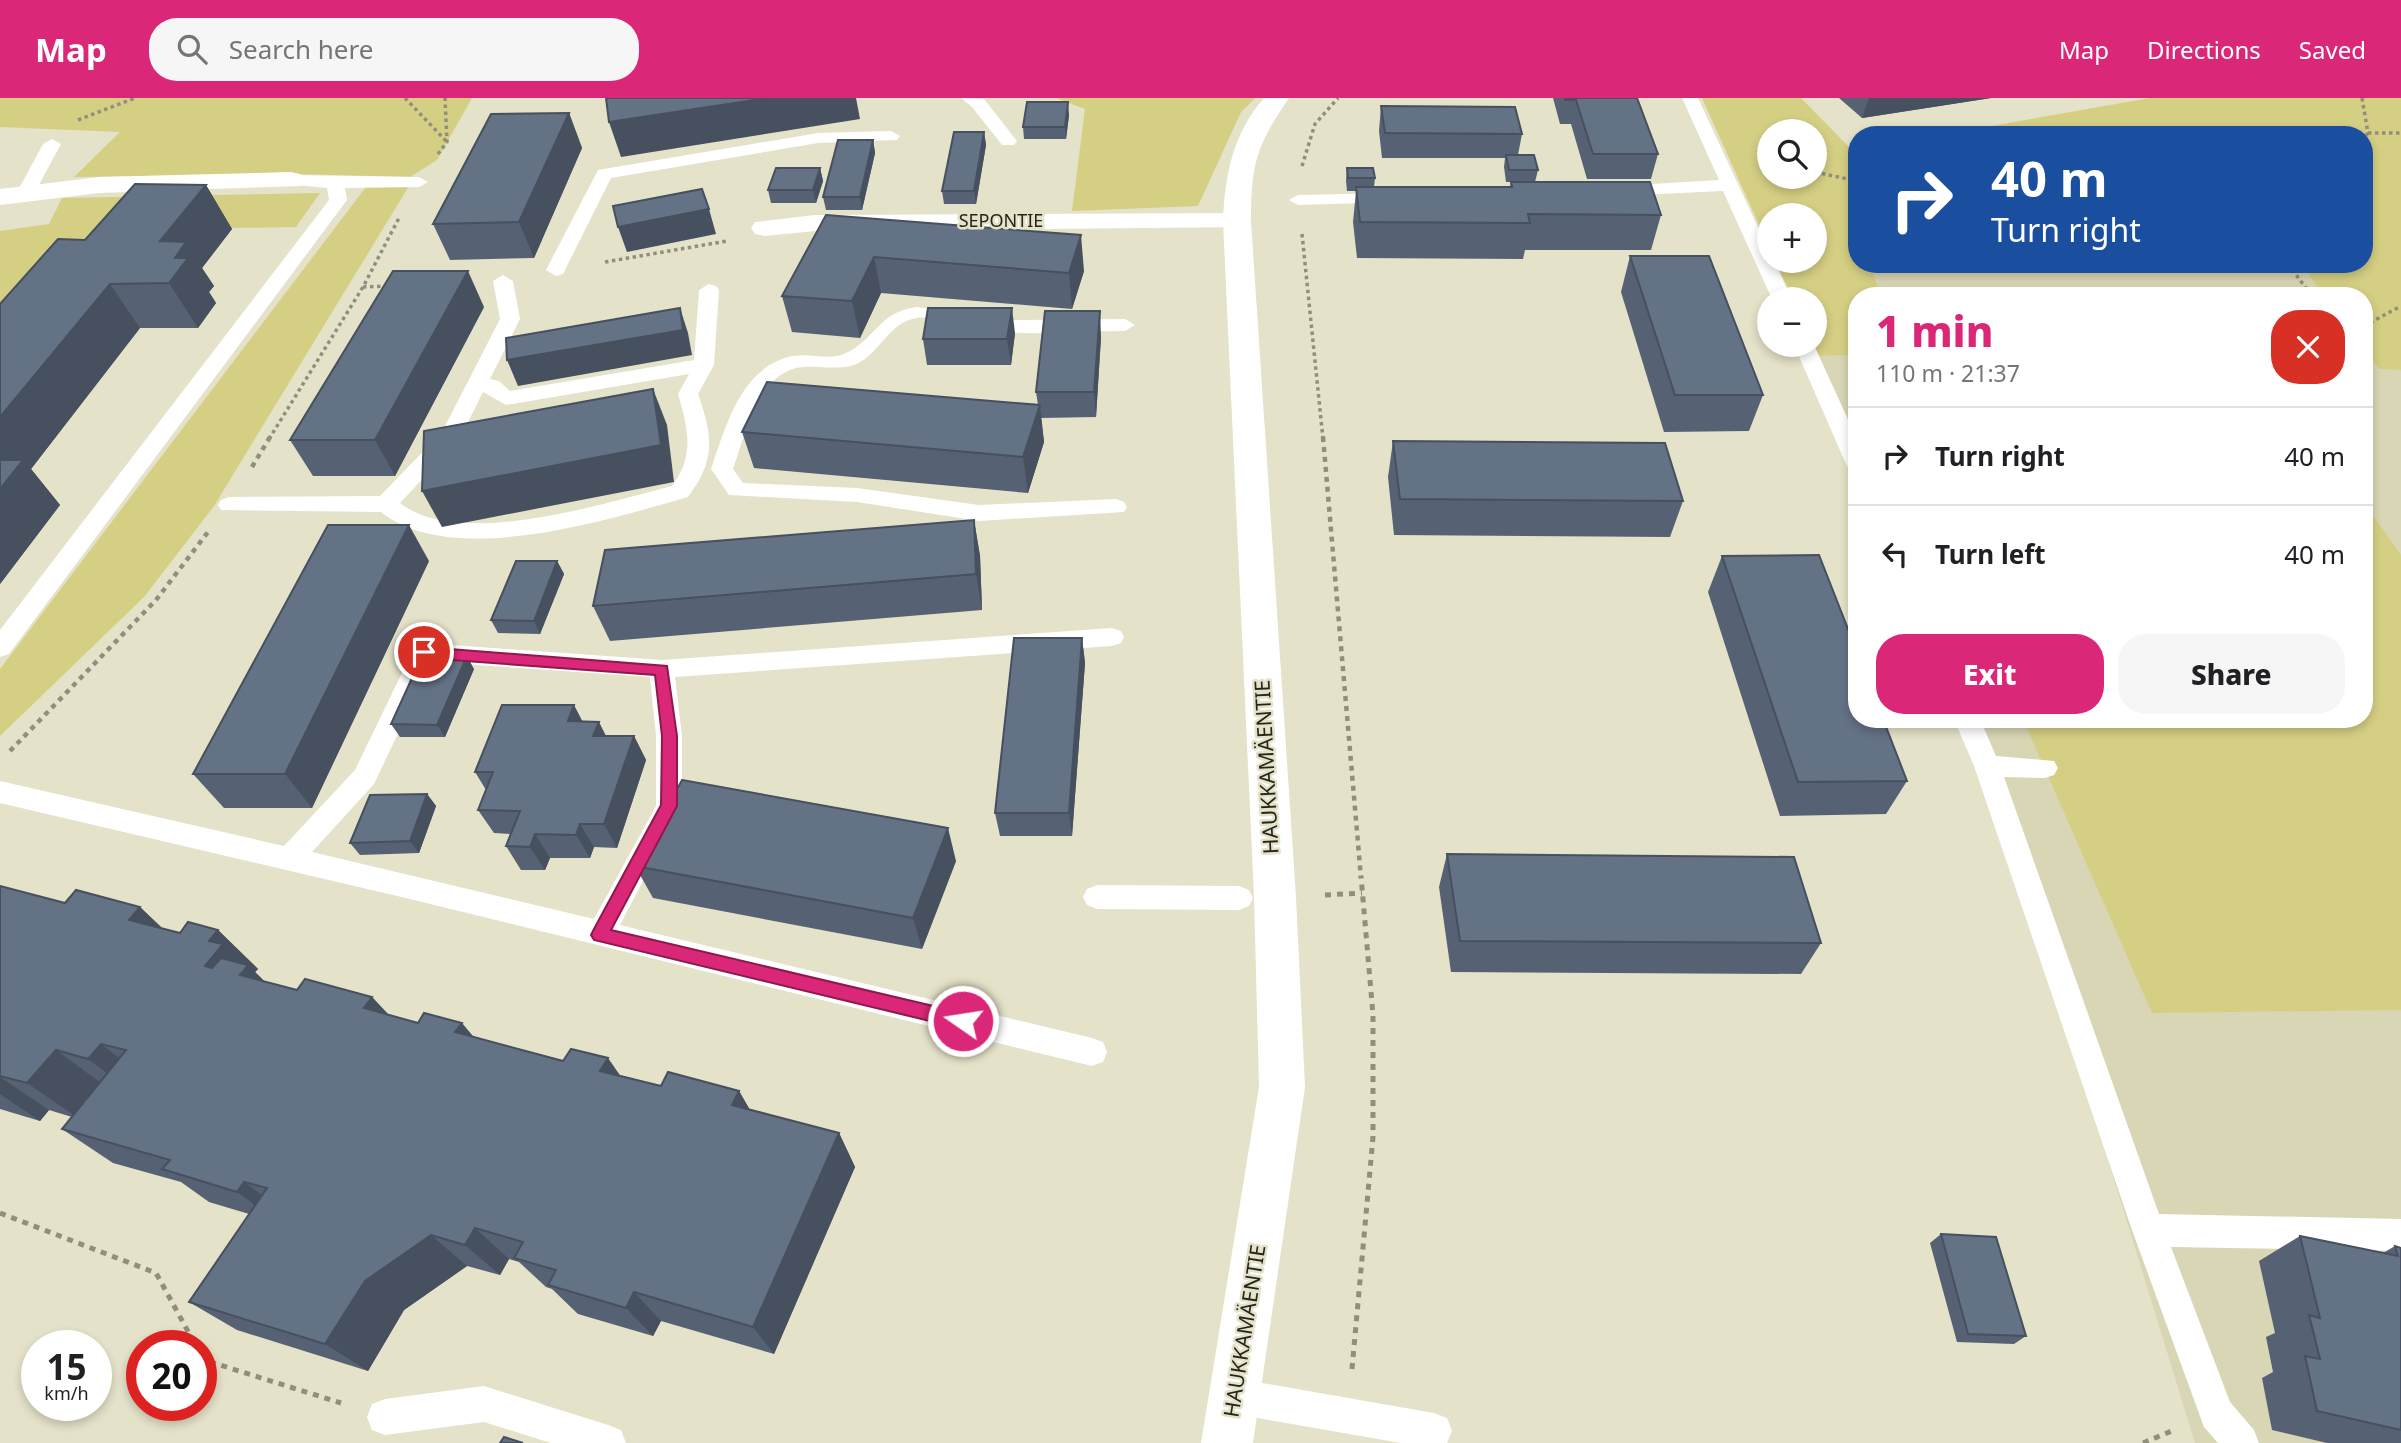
<!DOCTYPE html>
<meta charset="utf-8">
<style>
body{margin:0;font-family:"Noto Sans",sans-serif;background:#f6f6f6;color:#202124;height:100vh;display:flex;flex-direction:column;font-size:26px;white-space:nowrap}
*{box-sizing:border-box;margin:0}
p{font-size:23px;color:#757577}
.icon{flex:none;width:38px;height:38px;fill:none;stroke:currentColor;stroke-width:2;stroke-linecap:round;stroke-linejoin:round}
.map{position:relative;flex:1;overflow:hidden}
.panel{position:absolute;left:1848px;top:189px;width:525px;height:441px;display:flex;flex-direction:column;background:#fff;border-radius:28px;box-shadow:0 4px 10px #0003}
.panel>*{flex:none}
.hud{position:absolute;left:1848px;top:28px;width:525px;height:147px;border-radius:28px;box-shadow:0 4px 10px #0003;background:#1a4fa0;color:#fff;overflow:hidden}
.controls{position:absolute;left:1757px;top:21px;display:grid;gap:14px}
.controls a{display:grid;place-items:center;width:70px;height:70px;border-radius:50%;background:#fff;box-shadow:0 4px 10px #0003;font-size:35px}
.speed{position:absolute;left:21px;top:1232px;display:flex;gap:14px;font-size:35px;font-weight:700;text-align:center}
.speed>*{display:grid;place-content:center;width:91px;height:91px;border-radius:50%;background:#fff;box-shadow:0 4px 10px #0003;line-height:1}
.speed small{font-size:18px;font-weight:400}
.speed .limit{border:10px solid #d22;background:#fff;color:#111}
.pin{position:absolute;display:grid;place-items:center;width:60px;height:60px;color:#fff;margin:-30px;border:4px solid #fff;border-radius:50%;box-shadow:0 2px 7px #0007}
.me{position:absolute;width:77px;margin:-38px;rotate:283deg;stroke-linejoin:round;filter:drop-shadow(0 0 5px #0008)}
.turn{display:flex;align-items:center;gap:24px;height:147px;padding:0 28px;font-size:32px}
.turn .icon{width:91px;height:91px;stroke-width:2.5}
.turn b{display:block;font-size:49px;line-height:60px}
.round{display:grid;place-items:center;flex:none;width:74px;height:74px;border-radius:28px;background:#f6f6f6}
.summary{display:flex;align-items:center;justify-content:space-between;height:119px;padding:0 28px}
h1{font-size:42px;font-weight:800;line-height:52px;color:#db2777}
.primary-button{display:flex;gap:14px;margin-top:auto;padding:14px 28px}
.primary-button a{flex:1;height:80px;border-radius:28px;background:#db2777;color:#fff;font-size:28px;font-weight:800;line-height:80px;text-align:center}
.primary-button a+a{background:#f6f6f6;color:#202124}
ul{padding:0;list-style:none}
li{display:flex;align-items:center;gap:21px;height:98px;padding:0 28px;border-top:2px solid #e0e0e0}
li div{flex:1}
li b{display:block;font-size:26px}
li em{font-style:normal}
header{display:flex;align-items:center;gap:42px;box-sizing:border-box;height:98px;padding:0 35px;background:#db2777;color:#fff}
header strong{font-size:33px}
nav{display:flex;gap:38px;margin-inline-start:auto;font-size:24px}
.search{width:490px;height:63px;background:#f6f6f6;display:flex;align-items:center;gap:18px;box-sizing:border-box;padding:0 24px;border-radius:28px;color:#757577;font-size:26px}
.map>svg:first-child{display:block}
.built{fill:#d8d6b4}
.green{fill:#d5cf84;fill-rule:evenodd}
.lines{fill:none;stroke-linecap:round;stroke-linejoin:round}
.path-far2{stroke:#918f7c;stroke-width:3.5;stroke-dasharray:3.5 3.5;stroke-linecap:butt}
.path-far1{stroke:#918f7c;stroke-width:4.5;stroke-dasharray:5 5;stroke-linecap:butt}
.path{stroke:#918f7c;stroke-width:5;stroke-dasharray:6 6;stroke-linecap:butt}
.service{fill:#fff;fill-rule:evenodd}
.minor{fill:#fff;fill-rule:evenodd}
.tertiary{fill:#fff;fill-rule:evenodd}
.wall{fill:#566273}
.shaded-wall{fill:#46505e}
.building{fill:#647286;stroke:#46505e;stroke-width:2}
.route{fill:#db2777;stroke:#8e194d;stroke-width:2}
.labels{text-anchor:middle;stroke-width:5;stroke-linejoin:round;paint-order:stroke}
.far-street-label{font-size:18px;fill:#26251b;stroke:#e4e2c8}
.street-label{font-size:21px;fill:#26251b;stroke:#e4e2c8}
</style>
<header>
<strong>Map</strong>
<div class="search"><svg class="icon" aria-label="search" viewBox="0 0 24 24"><circle cx="10" cy="10" r="6"/><path d="M15 15l6 6"/></svg>Search here</div>
<nav><a>Map</a><a>Directions</a><a>Saved</a></nav>
</header>
<div class="map">
<svg width="2401" height="1345" viewBox="0 0 2401 1345">
<rect width="100%" height="100%" fill="#e4e2c8"/>
<!-- built -->
<g class="built">
<polygon points="1870,166 2301,166 2324,198 1881,198"/>
<polygon points="2364,252 2379,271 2401,272 2401,1345 2195,1345 1987,668 1968,621 2364,621"/>
<polygon points="1857,257 1857,352 1818,258"/>
</g>
<!-- green -->
<g class="green">
<polygon points="0,0 472,0 437,62 410,79 296,76 74,79 120,34 0,29"/>
<polygon points="1056,0 1255,0 1241,14 1198,108 1072,113 1085,11"/>
<path d="M1702,0H1801L1852,52L1857,51V166H1870L1881,198H1857V257L1818,258L1813,247L1815,201H1793L1775,163H1815V117H1769V149ZM1769,33H1815V79H1769Z"/>
<polygon points="2150,0 2401,0 2401,272 2379,271 2364,252 2364,198 2324,198 2301,166 2364,166 2364,37 1940,37"/>
<polygon points="409,88 214,408 144,499 0,638 0,571 366,89"/>
<polygon points="320,95 296,129 163,131 0,291 0,133 49,126 62,100"/>
<polygon points="2364,405 2401,457 2401,912 2152,915 2023,621 2364,621"/>
</g>
<g class="lines">
<!-- path-far2 -->
<g class="path-far2">
<polyline points="405,0 447,44"/>
<polyline points="2362,0 2368,35 2364,40"/>
<polyline points="78,22 135,0"/>
<polyline points="2368,35 2401,35"/>
<polyline points="438,56 447,44 445,0"/>
<polyline points="1302,68 1315,26 1338,0"/>
<polyline points="1815,74 1857,83"/>
<polyline points="1302,136 1323,341"/>
<polyline points="605,164 727,143"/>
<polyline points="2288,166 2312,198"/>
<polyline points="363,189 388,188"/>
<polyline points="2364,228 2401,208"/>
<polyline points="269,341 363,189 399,120"/>
</g>
<!-- path-far1 -->
<g class="path-far1">
<polyline points="1323,339 1361,780"/>
<polyline points="252,369 270,339"/>
<polyline points="10,653 156,502 208,434"/>
</g>
<!-- path -->
<g class="path">
<polyline points="1325,797 1362,795"/>
<polyline points="0,1115 156,1175 196,1248"/>
<polyline points="201,1257 204,1262 341,1305"/>
<polyline points="1352,1271 1373,1039 1373,917 1361,778"/>
<polyline points="2143,1345 2174,1332"/>
</g>
<!-- service -->
<g class="service">
<polygon points="961,0 984,1 1017,43 1014,47 1002,47 972,9"/>
<polygon points="1682,0 1698,0 1769,153 1769,163 1774,163 1792,201 1772,201 1723,93 1618,98 1609,93 1618,88 1719,82"/>
<polygon points="891,33 900,38 897,42 818,45 611,80 563,176 556,178 546,172 598,72 818,35"/>
<polygon points="52,41 61,46 34,96 25,101 19,100 16,96 43,46"/>
<polygon points="291,77 419,79 428,84 419,89 345,90 347,102 344,106 9,556 0,559 0,532 329,102 327,90 285,86 282,82 285,78"/>
<polygon points="1391,95 1400,100 1397,104 1298,107 1289,102 1298,97"/>
<path d="M503,177L513,183L520,221L490,281L499,283L510,293L694,262L699,192L709,186L716,188L719,192L714,267L698,296C713,339 716,361 688,399C607,422 452,471 381,414L221,412L218,407L221,402L229,399L380,398L442,334L500,221L493,183ZM689,276L678,296C688,330 695,358 672,388C604,405 459,452 400,405L459,342L483,294L506,307Z"/>
<path d="M917,209L1008,222L1125,221L1135,227L1125,233C1081,233 1035,238 991,233C967,230 937,215 912,221C888,227 878,258 854,267C835,273 815,266 796,270C756,280 745,338 733,371L743,385L857,390L979,407L1116,401L1124,404L1127,409L1124,414L979,423L857,404L729,397L711,371C726,328 741,268 793,258C810,255 831,263 846,255C876,241 878,214 917,209Z"/>
<polygon points="1794,247 1814,247 1857,341 1857,373 1849,371 1846,366"/>
<path d="M1112,530L1121,533L1124,539L1121,545L1112,548L675,579L682,638V708L620,827L1092,940L1103,944L1107,954L1103,964L1092,968L410,801L0,705V683L284,748L355,672L412,554L415,548L424,545L662,562ZM432,564L650,579L656,638V708L594,821L312,754L374,686Z"/>
<polygon points="1954,621 1980,621 1996,658 2054,663 2058,670 2054,677 2045,680 2004,679 2159,1116 2401,1121 2401,1153 2171,1149 2230,1304 2254,1332 2259,1345 2218,1345 2204,1329 2132,1132 1974,668"/>
<polygon points="1097,787 1239,788 1249,792 1253,800 1249,808 1239,812 1097,811 1087,807 1083,799 1087,791"/>
<polygon points="1234,1280 1434,1315 1447,1320 1452,1333 1447,1345 1401,1345 1234,1316 1222,1310 1216,1298 1222,1286"/>
<polygon points="484,1288 608,1327 621,1332 626,1345 551,1345 484,1324 385,1337 372,1332 367,1319 372,1306 385,1301"/>
</g>
<!-- minor -->
<g class="minor">
<polygon points="291,74 300,76 304,82 300,88 99,95 0,107 0,91 99,79"/>
<polygon points="1237,115 1247,117 1251,123 1247,129 815,133 765,138 755,136 751,130 755,124 815,117"/>
</g>
<!-- tertiary -->
<path class="tertiary" d="M1264,0H1289C1257,47 1251,65 1251,123L1296,799L1305,989L1253,1345H1201L1259,989L1254,799L1223,123C1225,77 1233,35 1264,0Z"/>
</g>
<!-- wall -->
<g class="wall">
<polygon points="1553,0 1637,0 1658,56 1651,81 1587,81 1571,26 1560,26"/>
<polygon points="1839,0 1991,0 1862,20"/>
<polygon points="1381,8 1522,36 1518,57 1538,72 1535,84 1661,117 1651,152 1525,152 1523,161 1357,160 1353,124 1356,93 1347,93 1346,83 1347,70 1375,80 1374,89 1510,89 1511,84 1506,84 1504,69 1505,60 1382,60 1379,33"/>
<polygon points="569,15 582,50 534,160 450,162 433,126"/>
<polygon points="1069,17 1066,41 1024,41 1023,29"/>
<polygon points="984,34 986,47 976,106 944,106 942,93"/>
<polygon points="873,42 875,55 862,112 826,112 823,99"/>
<polygon points="820,70 823,83 816,105 771,105 768,92"/>
<polygon points="206,87 232,131 202,170 214,188 209,194 216,205 198,230 140,230 31,371 60,407 0,486 85,142"/>
<polygon points="826,117 1084,173 1072,211 881,195 860,240 792,234 782,198"/>
<polygon points="1630,158 1763,297 1749,333 1664,334 1621,194"/>
<polygon points="484,209 395,378 313,378 290,342"/>
<polygon points="1015,235 1011,267 927,267 923,241"/>
<polygon points="1101,239 1096,319 1041,320 1044,344 1028,395 754,370 742,334 1038,307 1036,294"/>
<polygon points="1393,343 1683,403 1670,439 1394,437 1388,379"/>
<polygon points="974,422 980,458 982,512 610,543 593,508"/>
<polygon points="1722,458 1907,683 1886,716 1780,718 1708,494"/>
<polygon points="429,463 312,710 224,710 193,676"/>
<polygon points="557,463 564,476 540,536 498,535 491,522"/>
<polygon points="1082,540 1085,565 1072,738 1000,738 995,715"/>
<polygon points="474,571 445,639 400,639 391,626"/>
<polygon points="583,624 606,638 634,638 646,662 617,750 594,749 590,760 550,760 545,772 521,772 506,748 511,736 494,735 478,712 486,692 475,674"/>
<polygon points="427,696 436,708 419,755 360,757 350,745"/>
<polygon points="1447,756 1821,845 1801,876 1451,874 1439,789"/>
<polygon points="956,763 922,851 653,800 635,768"/>
<polygon points="0,788 65,805 140,809 163,831 180,835 218,832 258,871 255,874 265,884 297,892 372,899 389,917 661,988 739,993 750,1012 839,1035 855,1069 774,1256 661,1223 653,1238 578,1216 552,1191 546,1189 519,1164 509,1161 500,1177 467,1168 404,1212 368,1273 237,1232 189,1204 249,1116 209,1104 181,1084 113,1065 62,1031 72,1019 49,1012 40,1023 0,1011"/>
<polygon points="1941,1136 2026,1238 2014,1246 1957,1244 1930,1145"/>
<polygon points="2300,1138 2383,1155 2395,1148 2401,1150 2401,1345 2327,1345 2272,1332 2262,1280 2273,1274 2266,1239 2275,1235 2259,1163"/>
</g>
<!-- shaded-wall -->
<g class="shaded-wall">
<polygon points="768,0 856,0 860,21 621,59 609,24"/>
<polygon points="1869,0 1991,0 1862,20"/>
<polygon points="1068,4 1069,17 1066,41 1065,29"/>
<polygon points="569,15 582,50 534,160 519,124"/>
<polygon points="984,34 986,47 976,106 974,93"/>
<polygon points="873,42 875,55 862,112 860,99"/>
<polygon points="820,70 823,83 816,105 813,92"/>
<polygon points="206,87 232,131 202,170 214,188 209,194 216,205 198,230 169,185 160,143"/>
<polygon points="709,111 716,136 627,154 618,129"/>
<polygon points="1081,137 1084,173 1072,211 1069,175"/>
<polygon points="874,159 881,195 860,240 852,203"/>
<polygon points="468,173 484,209 395,378 375,342"/>
<polygon points="110,186 140,230 31,371 60,407 0,486 0,319"/>
<polygon points="680,210 688,235 692,257 518,288 507,262"/>
<polygon points="1012,210 1015,235 1011,267 1007,241"/>
<polygon points="1100,213 1101,239 1096,319 1094,294"/>
<polygon points="653,291 667,327 674,384 442,429 422,393"/>
<polygon points="1040,307 1044,344 1028,395 1023,359"/>
<polygon points="974,422 980,458 982,512 976,476"/>
<polygon points="409,427 429,463 312,710 285,676"/>
<polygon points="557,463 564,476 540,536 534,523"/>
<polygon points="1082,540 1085,565 1072,738 1069,715"/>
<polygon points="467,558 474,571 445,639 437,627"/>
<polygon points="574,607 587,632 568,623"/>
<polygon points="599,624 611,648 593,638"/>
<polygon points="634,638 646,662 617,750 604,726"/>
<polygon points="427,696 436,708 419,755 410,743"/>
<polygon points="580,726 594,749 590,760 576,737"/>
<polygon points="948,730 956,763 922,851 913,820"/>
<polygon points="535,736 550,760 545,772 530,749"/>
<polygon points="140,809 182,849 129,822"/>
<polygon points="218,832 258,871 255,874 287,905 205,868 209,843"/>
<polygon points="372,899 406,936 364,910"/>
<polygon points="462,925 493,962 455,934"/>
<polygon points="101,946 148,982 136,997 88,961"/>
<polygon points="56,952 105,988 78,1020 27,985"/>
<polygon points="608,960 633,996 600,973"/>
<polygon points="0,979 49,1012 40,1023 0,996"/>
<polygon points="739,993 759,1028 732,1007"/>
<polygon points="839,1035 855,1069 774,1256 753,1229"/>
<polygon points="244,1084 288,1116 281,1126 237,1094"/>
<polygon points="475,1130 509,1161 500,1177 465,1147"/>
<polygon points="431,1137 467,1168 404,1212 368,1273 325,1246 365,1183"/>
<polygon points="634,1194 661,1223 653,1238 626,1210"/>
</g>
<!-- building -->
<g class="building">
<polygon points="606,0 768,0 609,24"/>
<polygon points="1565,0 1637,0 1658,56 1593,56 1576,2 1565,2"/>
<polygon points="1027,4 1068,4 1065,29 1023,29"/>
<polygon points="1381,8 1515,9 1522,36 1385,35"/>
<polygon points="569,15 519,124 433,126 491,16"/>
<polygon points="954,34 984,34 974,93 942,93"/>
<polygon points="838,42 873,42 860,99 823,99"/>
<polygon points="1506,57 1534,57 1538,72 1509,72"/>
<polygon points="776,70 820,70 813,92 768,92"/>
<polygon points="1347,70 1373,70 1375,80 1348,80"/>
<polygon points="1511,84 1650,84 1661,117 1528,116 1530,125 1360,124 1356,89 1512,89"/>
<polygon points="135,86 206,87 160,143 186,144 175,160 188,160 169,185 110,186 0,319 0,206 58,141 85,142"/>
<polygon points="702,91 709,111 618,129 613,108"/>
<polygon points="826,117 1081,137 1069,175 874,159 852,203 782,198"/>
<polygon points="1630,158 1709,158 1763,297 1675,297"/>
<polygon points="393,173 468,173 375,342 290,342"/>
<polygon points="680,210 683,232 507,262 506,240"/>
<polygon points="928,210 1012,210 1007,241 923,241"/>
<polygon points="1045,213 1100,213 1094,294 1036,294"/>
<polygon points="767,284 1040,307 1023,359 742,334"/>
<polygon points="653,291 661,347 422,393 424,333"/>
<polygon points="1393,343 1665,345 1683,403 1400,401"/>
<polygon points="0,362 23,362 0,391"/>
<polygon points="974,422 976,476 593,508 605,452"/>
<polygon points="328,427 409,427 285,676 193,676"/>
<polygon points="1819,457 1857,554 1857,621 1883,621 1907,683 1798,684 1722,458"/>
<polygon points="516,463 557,463 534,523 491,522"/>
<polygon points="1014,540 1082,540 1069,715 995,715"/>
<polygon points="422,558 467,558 437,627 391,626"/>
<polygon points="502,607 574,607 568,623 599,624 593,638 634,638 604,726 580,726 576,737 535,736 530,749 506,748 520,713 478,712 493,674 475,674"/>
<polygon points="682,682 948,730 913,820 635,768"/>
<polygon points="427,696 410,743 350,745 370,697"/>
<polygon points="1447,756 1794,759 1821,845 1460,843"/>
<polygon points="0,788 65,805 76,792 140,809 129,822 180,835 188,824 218,832 209,843 223,846 205,868 212,870 221,860 248,867 240,877 297,892 305,881 372,899 364,910 418,925 424,915 462,925 455,934 563,963 571,951 608,960 600,973 661,988 668,974 739,993 732,1007 839,1035 753,1229 634,1194 626,1210 548,1187 556,1172 514,1160 523,1144 475,1130 465,1147 431,1137 365,1183 325,1246 189,1204 267,1090 244,1084 237,1094 162,1071 170,1062 62,1031 126,952 101,946 88,961 56,952 27,985 0,978"/>
<polygon points="1941,1136 1996,1139 2026,1238 1968,1236"/>
<polygon points="2300,1138 2398,1158 2395,1148 2401,1150 2401,1332 2317,1313 2305,1258 2320,1261 2309,1217 2320,1220"/>
<polygon points="504,1339 523,1345 500,1345"/>
</g>
<!-- route -->
<polygon class="route" points="424,549 667,568 677,638 677,708 611,832 963,915 969,917 972,923 969,929 963,931 594,842 591,837 594,831 661,707 662,638 655,577 424,560 417,554"/>
<g class="labels">
<!-- far-street labels -->
<g class="far-street-label">
<text x="1001" y="129">SEPONTIE</text>
</g>
<!-- street labels -->
<g class="street-label">
<text transform="translate(1267 669) rotate(-93)" y="7">HAUKKAMÄENTIE</text>
<text transform="translate(1245 1233) rotate(-81)" y="7">HAUKKAMÄENTIE</text>
</g>
</g>
</svg>
<div class="controls">
<a><svg class="icon" aria-label="search" viewBox="0 0 24 24"><circle cx="10" cy="10" r="6"/><path d="M15 15l6 6"/></svg></a>
<a>+</a>
<a>−</a>
</div>
<div class="speed"><div>15<small>km/h</small></div><div class="limit">20</div></div>
<div class="pin" style="left:424px;top:554px;background:#d93025"><svg class="icon" aria-label="arrive" viewBox="0 0 24 24"><path d="M6 21V4h12l-3 4 3 4H6"/></svg></div>
<svg class="me" style="left:963px;top:923px" viewBox="-20 -20 40 40"><circle r="17" fill="#db2777" stroke="#fff" stroke-width="3"/><path d="M0-11L8 9 0 5-8 9z" fill="#fff"/></svg>
<div class="hud">
<div class="turn"><svg class="icon" aria-label="right" viewBox="0 0 24 24"><path d="M7 20v-9h11M14 6l5 5-5 5"/></svg><div><b>40 m</b>Turn right</div></div>
</div>
<section class="panel">
<div class="summary"><div><h1>1 min</h1><p>110 m · 21:37</p></div><a class="round" style="background:#d93025;color:#fff"><svg class="icon" aria-label="close" viewBox="0 0 24 24"><path d="M6 6l12 12M18 6L6 18"/></svg></a></div>
<ul>
<li><svg class="icon" aria-label="right" viewBox="0 0 24 24"><path d="M7 20v-9h11M14 6l5 5-5 5"/></svg><div><b>Turn right</b></div><em>40 m</em></li>
<li><svg class="icon" aria-label="left" viewBox="0 0 24 24"><path d="M17 20v-9H6M10 6l-5 5 5 5"/></svg><div><b>Turn left</b></div><em>40 m</em></li>
</ul>
<div class="primary-button"><a>Exit</a><a>Share</a></div>
</section>
</div>
